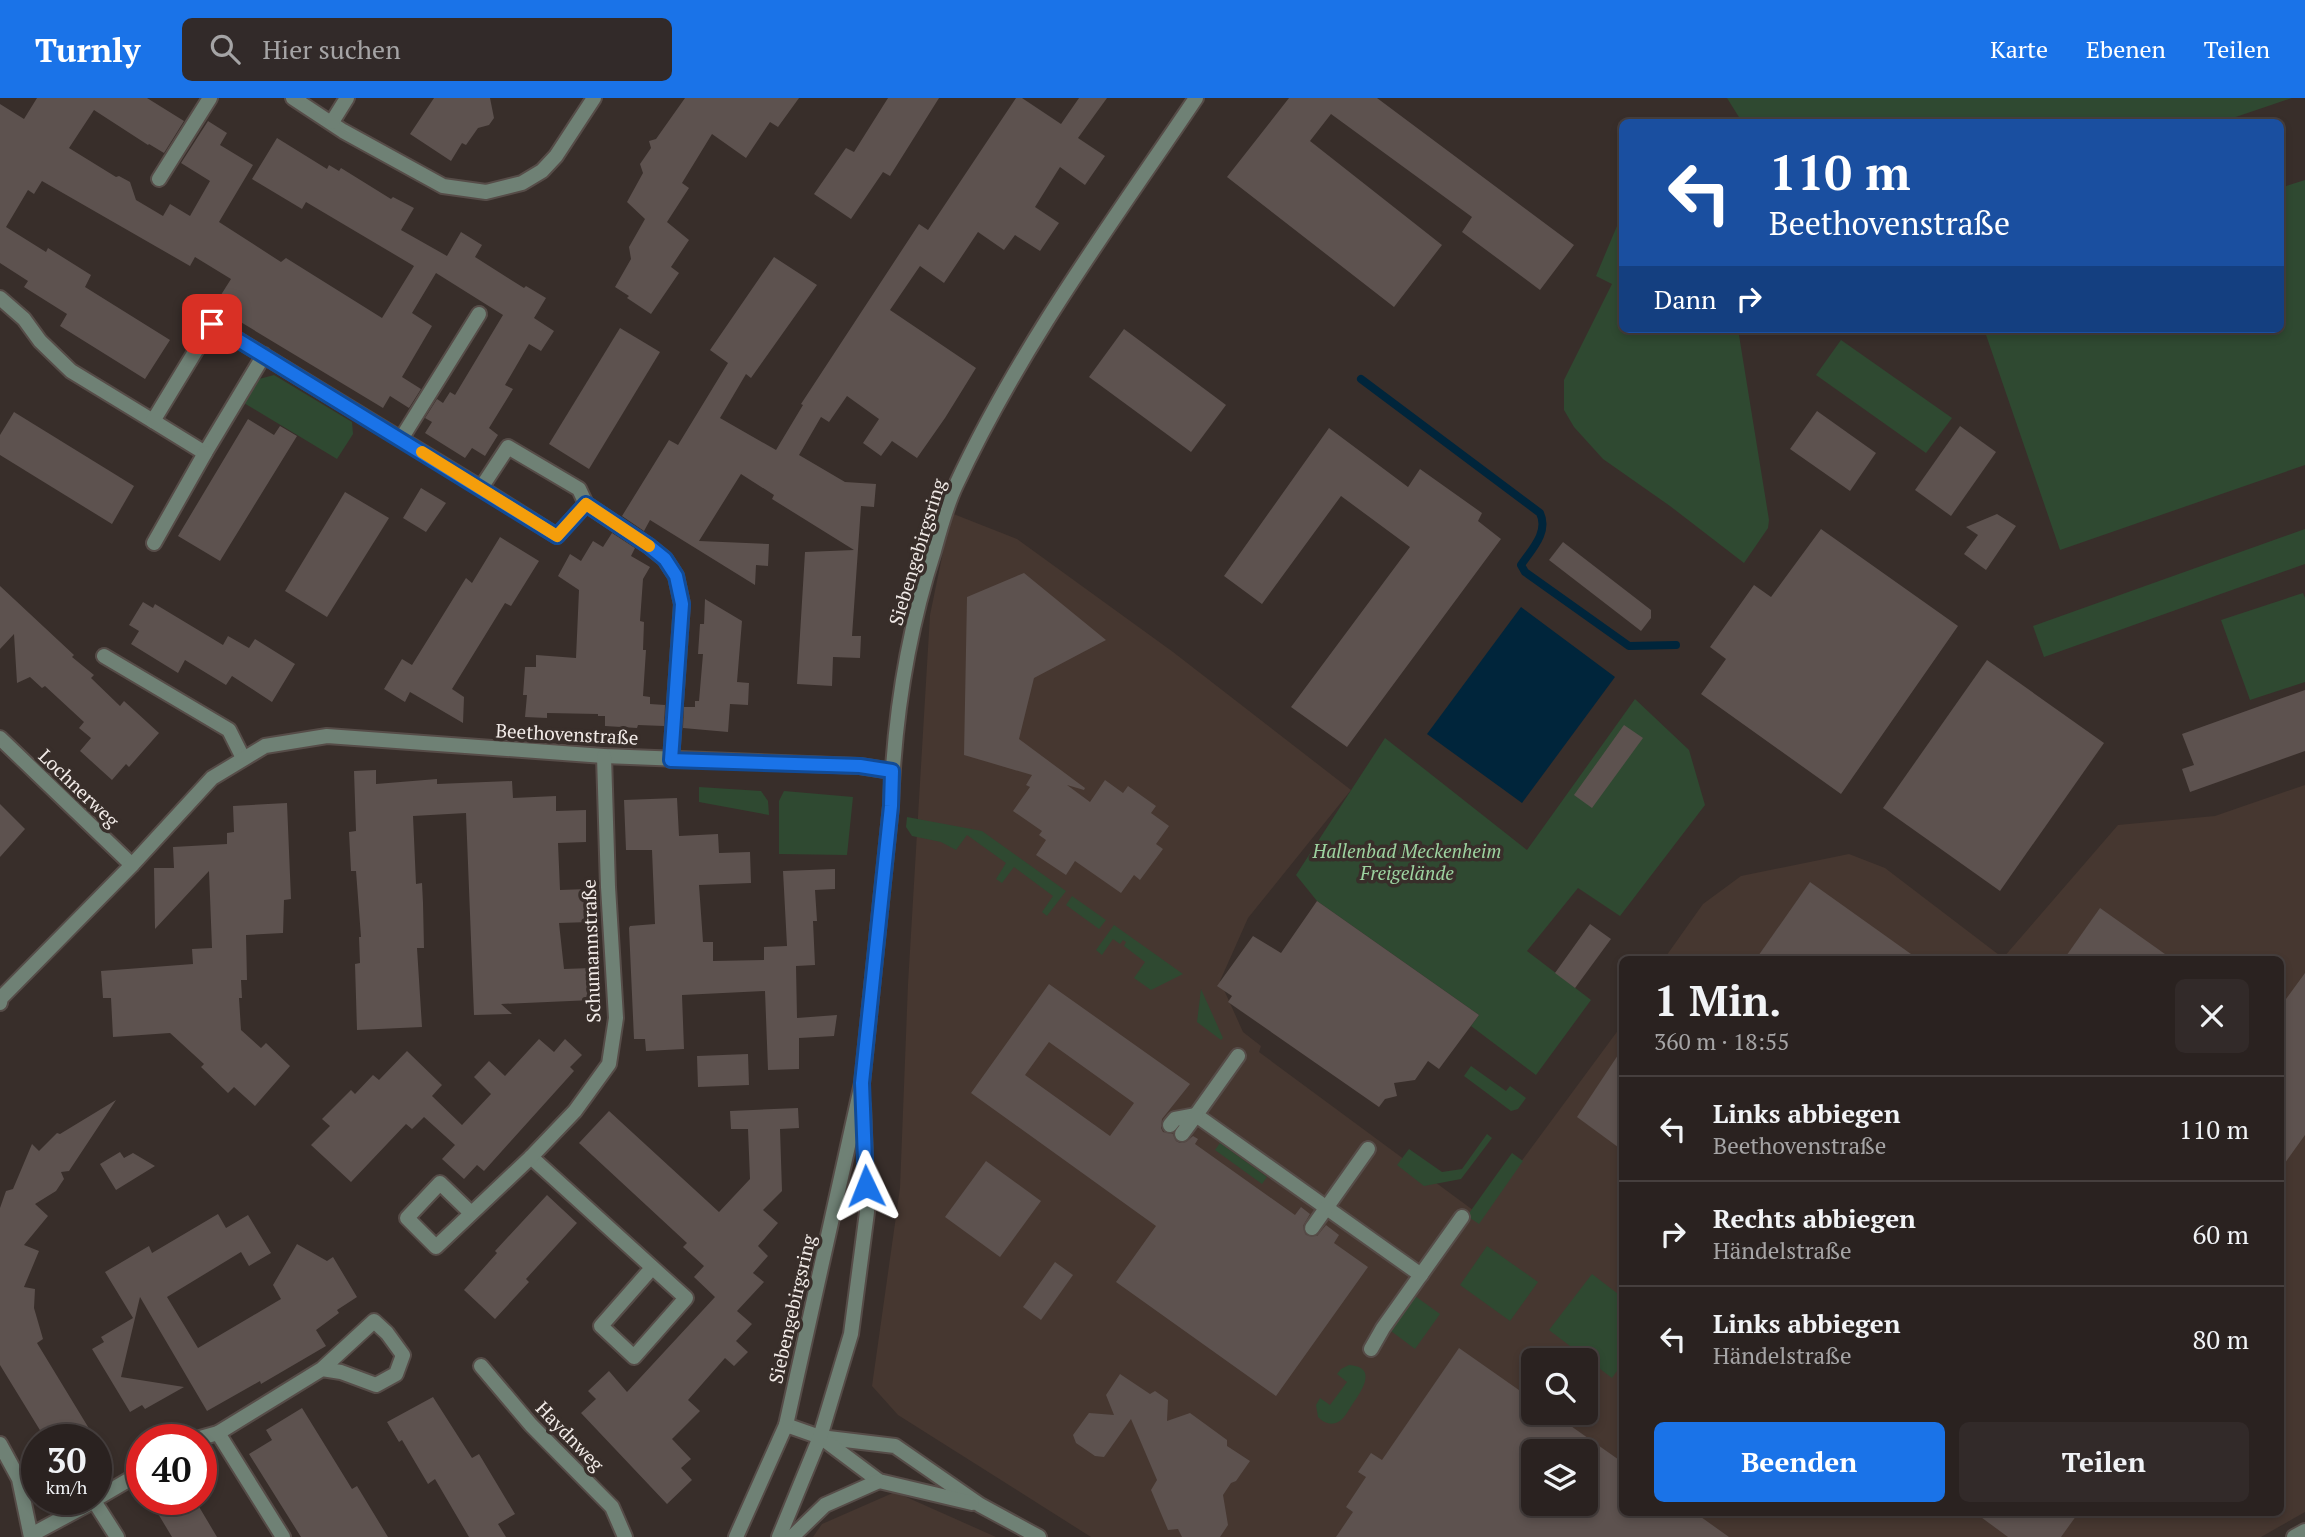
<!DOCTYPE html>
<html lang="de">
<meta charset="utf-8">
<style>
body{margin:0;font-family:"PT Serif",serif;background:#322a29;color:#f1f3f6;height:100vh;display:flex;flex-direction:column;font-size:26px;white-space:nowrap}
*{box-sizing:border-box;margin:0}
p{font-size:23px;color:#a5a4a5}
.icon{flex:none;width:38px;height:38px;fill:none;stroke:currentColor;stroke-width:2;stroke-linecap:round;stroke-linejoin:round}
.map{position:relative;flex:1;overflow:hidden}
.side{position:absolute;left:1619px;top:858px;width:665px;height:560px;display:flex;flex-direction:column;background:#2a2220;border-radius:10px;box-shadow:0 4px 10px #0003,0 0 0 2px #463f3e}
.side>*{flex:none}
.guide{position:absolute;left:1619px;top:21px;width:665px;height:214px;border-radius:10px;box-shadow:0 4px 10px #0003,0 0 0 2px #463f3e;background:#1a4fa0;color:#fff;overflow:hidden}
.controls{position:absolute;left:1521px;top:1250px;display:grid;gap:14px}
.controls a{display:grid;place-items:center;width:77px;height:77px;border-radius:10px;background:#2a2220;box-shadow:0 4px 10px #0003,0 0 0 2px #463f3e;font-size:35px}
.speed{position:absolute;left:21px;top:1326px;display:flex;gap:14px;font-size:35px;font-weight:700;text-align:center}
.speed>*{display:grid;place-content:center;width:91px;height:91px;border-radius:50%;background:#2a2220;box-shadow:0 4px 10px #0003,0 0 0 2px #463f3e;line-height:1}
.speed small{font-size:18px;font-weight:400}
.speed .limit{border:10px solid #d22;background:#fff;color:#111}
.pin{position:absolute;display:grid;place-items:center;width:60px;height:60px;color:#fff;margin:-30px;border-radius:14px;box-shadow:0 4px 10px #0006}
.me{position:absolute;width:77px;margin:-38px;rotate:358deg;stroke-linejoin:round;filter:drop-shadow(0 0 5px #0008)}
.turn{display:flex;align-items:center;gap:24px;height:147px;padding:0 35px;font-size:32px}
.turn .icon{width:91px;height:91px;stroke-width:2.5}
.turn b{display:block;font-size:49px;line-height:60px}
.then{display:flex;align-items:center;height:66px;padding:0 35px;background:#0003;gap:14px;font-size:26px}
.round{display:grid;place-items:center;flex:none;width:74px;height:74px;border-radius:10px;background:#322a29}
.head{display:flex;align-items:center;justify-content:space-between;height:119px;padding:0 35px}
h1{font-size:42px;font-weight:600;line-height:52px}
.button{display:flex;gap:14px;margin-top:auto;padding:14px 35px}
.button a{flex:1;height:80px;border-radius:10px;background:#1a73e8;color:#fff;font-size:28px;font-weight:600;line-height:80px;text-align:center}
.button a+a{background:#322a29;color:#f1f3f6}
ul{padding:0;list-style:none}
li{display:flex;align-items:center;gap:21px;height:105px;padding:0 35px;border-top:2px solid #463f3e}
li div{flex:1}
li b{display:block;font-size:26px}
li em{font-style:normal}
header{display:flex;align-items:center;gap:42px;box-sizing:border-box;height:98px;padding:0 35px;background:#1a73e8;color:#fff}
header strong{font-size:33px}
nav{display:flex;gap:38px;margin-inline-start:auto;font-size:24px}
.search{width:490px;height:63px;background:#322a29;display:flex;align-items:center;gap:18px;box-sizing:border-box;padding:0 24px;border-radius:10px;color:#a5a4a5;font-size:26px}
.map>svg:first-child{display:block}
.built{fill:#463730;fill-rule:evenodd}
.green{fill:#2f4931}
.water{fill:#00253b}
.lines{fill:none;stroke-linecap:round;stroke-linejoin:round}
.stream{stroke:#00253b;stroke-width:8}
.building{fill:#5d524f;fill-rule:evenodd}
.pedestrian-casing{stroke:#564c48;stroke-width:18}
.minor-casing{stroke:#564c48;stroke-width:18}
.tertiary-casing{stroke:#564c48;stroke-width:18}
.pedestrian{stroke:#6f8175;stroke-width:14}
.minor{stroke:#6f8175;stroke-width:14}
.tertiary{stroke:#6f8175;stroke-width:14}
.route-casing{stroke:#114b97;stroke-width:18}
.route{stroke:#1a73e8;stroke-width:12}
.slow{stroke:#f59e0b;stroke-width:12}
.labels{text-anchor:middle;stroke-width:7;stroke-linejoin:round;paint-order:stroke}
.street-label{font-size:19px;fill:#f2ebe8;stroke:#382e2a}
.park-label{font-size:19px;font-style:italic;fill:#9dd3a0;stroke:#382e2a}
</style>
<header>
<strong>Turnly</strong>
<div class="search"><svg class="icon" aria-label="search" viewBox="0 0 24 24"><circle cx="10" cy="10" r="6"/><path d="M15 15l6 6"/></svg>Hier suchen</div>
<nav><a>Karte</a><a>Ebenen</a><a>Teilen</a></nav>
</header>
<div class="map">
<svg width="2305" height="1439" viewBox="0 0 2305 1439">
<rect width="100%" height="100%" fill="#382e2a"/>
<!-- built -->
<g class="built">
<path d="M951,415L1017,441L1173,554L1351,692L1248,820L1220,883L1243,934L1261,948L1259,954L1481,1118L1622,927V1414H2280V861H1664L1703,806L1741,778L1849,756L1885,770L2003,860L2118,727L2215,718L2305,687V1414L2261,1439H1091L898,1317L872,1288L900,1090L908,886L930,517ZM1533,1262H1586V1314H1533ZM1533,1353H1586V1405H1533Z"/>
<polygon points="895,1394 996,1439 813,1439 822,1426"/>
</g>
<!-- green -->
<g class="green">
<polygon points="1727,0 2292,0 2221,24 1742,24"/>
<polygon points="2305,82 2305,367 2060,452 1984,231 2280,231 2280,90"/>
<polygon points="1622,116 1622,231 1738,231 1769,422 1768,430 1744,465 1670,408 1603,361 1574,329 1564,312 1564,282 1612,186 1596,178"/>
<polygon points="1841,242 1952,320 1926,355 1816,277"/>
<polygon points="274,277 352,324 353,336 337,361 244,305 259,281"/>
<polygon points="2305,431 2305,466 2044,559 2033,528"/>
<polygon points="2303,495 2305,500 2305,584 2250,602 2221,522"/>
<polygon points="1635,601 1689,652 1705,707 1620,818 1578,790 1527,853 1591,902 1536,977 1471,928 1479,917 1317,803 1296,777 1385,640 1527,752"/>
<polygon points="699,689 761,693 768,703 769,717 699,704"/>
<polygon points="784,693 853,699 847,757 779,756 779,703"/>
<polygon points="907,719 982,733 1066,793 1047,818 1042,814 1053,798 1014,769 1002,785 996,781 1006,765 967,737 956,752 941,744 912,738 906,729"/>
<polygon points="1072,798 1106,822 1099,831 1066,807"/>
<polygon points="1114,827 1183,876 1151,892 1134,880 1145,864 1124,848 1126,844 1123,842 1120,846 1113,841 1102,857 1096,852"/>
<polygon points="1201,891 1223,940 1221,942 1197,924"/>
<polygon points="1471,968 1506,993 1510,988 1526,1000 1518,1011 1511,1013 1464,978"/>
<polygon points="1487,1036 1492,1040 1461,1081 1424,1088 1397,1067 1409,1051 1442,1074 1462,1071"/>
<polygon points="1220,1045 1267,1079 1262,1086 1215,1052"/>
<polygon points="1512,1055 1523,1063 1479,1126 1467,1118"/>
<polygon points="1487,1148 1538,1184 1510,1223 1460,1187"/>
<polygon points="1592,1176 1622,1199 1622,1266 1612,1280 1549,1232"/>
<polygon points="1415,1198 1440,1216 1415,1251 1391,1233"/>
<path d="M1349,1267C1379,1269 1361,1294 1352,1307C1348,1313 1344,1321 1338,1324C1330,1328 1323,1324 1318,1319L1316,1307L1320,1300L1330,1307L1347,1284L1337,1276L1341,1271Z"/>
</g>
<!-- water -->
<polygon class="water" points="1521,509 1615,579 1522,705 1427,636"/>
<g class="lines">
<!-- stream -->
<path class="stream" d="M1361,281L1540,415C1549,434 1532,451 1521,467L1525,474L1629,548L1676,547"/>
</g>
<!-- building -->
<g class="building">
<polygon points="37,0 147,0 184,23 164,55 149,46 148,47 94,12 69,50 116,79 119,78 130,84 136,102 163,118 170,106 190,118 210,83 181,65 208,23 227,35 220,47 253,67 219,124 281,164 286,160 382,220 414,168 306,104 302,111 252,81 277,40 327,71 329,67 339,73 341,70 391,101 393,99 414,110 401,132 447,158 461,134 482,147 475,159 524,190 526,188 546,200 534,220 554,233 541,253 529,246 505,287 513,291 489,330 498,337 485,358 472,350 465,360 425,335 432,324 425,320 437,301 443,305 450,294 455,297 503,217 436,175 412,215 432,228 402,279 421,291 409,310 390,298 383,310 214,208 231,181 195,159 190,168 42,83 34,96 28,92 6,129 46,154 48,150 91,177 85,189 170,242 145,281 60,228 67,216 24,189 28,183 0,165 0,6 24,21"/>
<polygon points="434,0 490,0 494,20 489,27 478,30 466,47 462,45 451,63 410,36"/>
<polygon points="685,0 799,0 778,29 770,24 746,60 712,36 682,85 689,90 667,124 689,142 671,169 679,175 651,216 627,200 629,198 615,189 631,161 629,149 645,121 627,104 643,75 640,66 651,50 649,43 656,41"/>
<polygon points="888,0 939,0 890,78 883,74 851,121 814,96 846,50 854,54"/>
<polygon points="1016,0 1022,0 1061,26 1079,0 1107,0 1078,40 1105,58 1085,87 1060,69 1035,109 1059,125 1040,153 1015,137 1004,152 978,134 944,185 920,168 890,212 976,270 945,320 917,360 892,343 881,358 863,345 879,321 847,298 829,324 821,319 799,357 845,384 876,386 874,409 861,408 852,538 861,538 860,560 833,559 832,588 797,586 805,454 854,452 772,401 774,397 741,376 699,443 769,446 768,468 756,467 755,487 650,422 644,433 622,418 669,342 678,347 728,265 710,252 774,159 817,187 751,280 746,276 720,320 776,352 803,307 801,306 919,126 928,132"/>
<polygon points="1289,0 1377,0 1574,147 1540,192 1462,134 1472,119 1331,16 1310,43 1442,147 1394,209 1227,79"/>
<polygon points="620,230 660,254 589,371 549,346"/>
<polygon points="1124,231 1226,307 1191,354 1089,279"/>
<polygon points="1817,313 1876,355 1850,393 1790,351"/>
<polygon points="14,314 134,388 112,426 0,357 0,337"/>
<polygon points="248,321 274,337 280,328 297,338 220,463 178,438"/>
<polygon points="1960,328 1996,354 1951,418 1915,392"/>
<polygon points="1329,330 1408,389 1420,371 1482,415 1478,423 1501,441 1347,649 1291,609 1410,449 1341,398 1262,506 1224,478"/>
<polygon points="421,390 446,405 426,434 403,420"/>
<polygon points="345,394 389,420 327,519 285,493"/>
<polygon points="1997,416 2016,428 1986,472 1964,456 1978,437 1966,429"/>
<polygon points="1821,431 1958,528 1841,696 1701,596 1726,561 1710,549 1754,487 1771,499"/>
<polygon points="612,435 635,450 631,458 650,469 643,481 640,523 644,524 643,552 646,552 643,598 650,599 650,606 665,607 664,628 638,627 637,630 605,628 605,618 598,618 598,616 547,615 547,620 525,619 527,597 523,597 525,569 536,569 536,557 576,560 579,492 558,478 570,456 581,463 593,443 603,449"/>
<polygon points="500,439 539,463 511,508 505,505 452,591 464,599 463,625 410,594 405,604 384,591 402,561 412,567 466,480 472,485"/>
<polygon points="1563,444 1651,512 1651,520 1641,533 1549,462"/>
<polygon points="1024,475 1106,542 1034,580 1019,641 1085,690 1084,692 1067,687 1090,704 1105,682 1123,695 1128,688 1156,708 1151,715 1169,728 1156,746 1163,751 1140,782 1134,777 1121,795 1075,763 1066,777 1036,757 1046,742 1039,737 1042,733 1013,713 1030,689 1026,687 1032,677 964,657 967,499"/>
<polygon points="0,488 74,557 72,559 94,577 91,580 120,608 124,603 159,635 129,669 126,666 112,682 80,653 91,640 79,630 84,624 45,588 42,590 30,579 17,585 14,536 0,551"/>
<polygon points="705,501 742,523 737,584 749,585 748,607 730,606 728,634 683,630 684,609 695,609 695,603 699,603 703,556 698,556 700,526 704,526"/>
<polygon points="143,504 153,510 155,506 223,547 228,538 249,550 255,541 295,566 272,604 232,578 226,587 185,562 178,575 131,546 139,533 129,527"/>
<polygon points="1987,562 2104,645 2000,793 1883,710"/>
<polygon points="2305,592 2305,653 2190,694 2182,671 2194,667 2182,636"/>
<polygon points="1624,627 1643,640 1592,710 1574,697"/>
<polygon points="376,672 376,686 437,681 437,686 512,683 513,700 556,698 556,713 586,712 586,744 558,745 560,792 588,791 590,824 559,825 564,871 592,870 593,902 501,906 512,916 474,917 466,715 413,718 416,786 422,785 423,805 424,850 417,850 422,929 357,932 355,866 360,865 359,839 361,839 356,773 351,773 349,734 356,733 354,673"/>
<polygon points="677,700 679,738 718,736 719,755 750,754 751,785 699,787 703,844 713,844 713,863 764,862 764,849 787,848 783,773 835,771 835,791 815,792 817,823 813,823 815,867 796,868 797,920 837,917 834,938 799,940 799,971 768,972 765,893 682,897 684,951 646,953 645,941 634,941 629,830 630,828 655,826 652,752 626,752 624,702"/>
<polygon points="287,705 291,801 284,802 283,835 246,837 247,882 241,882 242,900 239,900 241,932 261,950 266,945 290,968 255,1008 234,989 228,995 201,969 204,966 170,935 113,939 111,900 103,900 101,873 193,866 192,851 212,850 209,773 155,831 154,770 174,770 173,749 227,746 227,735 234,734 233,708"/>
<polygon points="0,706 25,731 0,759"/>
<polygon points="1810,784 1918,861 1756,861"/>
<polygon points="1317,803 1479,917 1439,971 1428,963 1415,982 1394,985 1397,998 1385,1001 1379,1009 1228,904 1232,898 1217,888 1253,838 1281,855"/>
<polygon points="2100,810 2172,861 2064,861"/>
<polygon points="1590,826 1611,841 1575,890 1555,875"/>
<polygon points="2305,875 2305,1037 2280,1072 2280,902 2286,901"/>
<path d="M1049,886L1190,986L1162,1021L1161,1030L1163,1034L1173,1036L1176,1043L1180,1045L1186,1044L1193,1038L1198,1041L1195,1046L1295,1117L1301,1109L1310,1116L1303,1128L1306,1137L1317,1138L1326,1127L1339,1137L1334,1145L1368,1169L1276,1298L1116,1184L1156,1128L971,995ZM1049,944L1134,1005L1110,1038L1025,977Z"/>
<polygon points="539,941 554,954 565,941 582,957 570,969 574,973 484,1073 477,1067 464,1081 442,1061 455,1047 424,1019 412,1031 406,1026 351,1084 311,1047 330,1028 322,1021 351,992 355,996 373,977 379,982 407,953 442,987 432,998 462,1027 491,996 474,979 489,963 505,978"/>
<polygon points="1622,951 1622,1052 1577,1019"/>
<polygon points="748,956 749,987 698,989 697,958"/>
<polygon points="116,1002 69,1073 61,1074 64,1081 56,1093 35,1106 48,1118 24,1147 39,1153 24,1189 35,1191 34,1210 43,1241 37,1245 96,1342 46,1342 0,1267 0,1110 6,1093 13,1091 32,1046 39,1053 57,1035 60,1036"/>
<polygon points="798,1010 799,1030 780,1031 782,1093 763,1112 778,1125 758,1148 768,1158 753,1175 764,1184 737,1213 752,1226 736,1243 748,1254 734,1268 725,1260 688,1302 700,1313 672,1341 691,1361 681,1370 692,1382 667,1406 581,1315 596,1301 588,1293 609,1273 627,1294 715,1199 694,1179 704,1168 683,1149 687,1145 579,1045 609,1013 719,1114 750,1081 748,1031 731,1031 730,1013"/>
<polygon points="120,1054 124,1060 133,1055 155,1068 116,1092 100,1066"/>
<polygon points="986,1063 1041,1103 1000,1159 945,1119"/>
<polygon points="547,1097 577,1125 526,1181 529,1184 495,1221 464,1192 497,1155 495,1153"/>
<polygon points="218,1116 226,1130 248,1117 271,1155 249,1168 241,1154 167,1199 198,1250 281,1201 273,1187 297,1146 327,1163 333,1159 357,1199 337,1212 339,1215 316,1232 326,1248 261,1286 260,1283 207,1313 140,1199 121,1279 184,1289 145,1311 142,1307 130,1314 92,1251 104,1244 101,1239 133,1220 105,1174 149,1148 152,1155"/>
<polygon points="1055,1164 1073,1177 1041,1222 1023,1209"/>
<path d="M1459,1250L1533,1302V1314H1551L1622,1364V1414H1694L1729,1439H1336L1353,1414L1346,1409L1366,1379L1358,1374L1371,1355L1382,1362ZM1533,1353H1586V1405H1533Z"/>
<polygon points="1120,1276 1150,1296 1155,1293 1168,1302 1167,1323 1190,1315 1227,1342 1227,1348 1250,1363 1236,1383 1231,1385 1223,1397 1228,1427 1220,1439 1182,1439 1178,1431 1168,1432 1151,1392 1157,1382 1131,1321 1104,1359 1095,1358 1076,1345 1073,1337 1089,1315 1114,1317 1106,1297"/>
<polygon points="433,1299 472,1360 479,1356 515,1416 498,1426 506,1439 469,1439 435,1381 428,1386 402,1342 399,1344 387,1324"/>
<polygon points="302,1310 352,1391 357,1388 388,1439 301,1439 249,1356 272,1342 266,1332"/>
<polygon points="178,1402 195,1402 217,1439 172,1439 157,1414"/>
<polygon points="1974,1414 2079,1414 2061,1439 2008,1439"/>
</g>
<g class="lines">
<defs>
<g id="pedestrian">
<polyline points="1238,958 1196,1017 1421,1177"/>
<polyline points="1170,1027 1175,1021 1196,1017"/>
<polyline points="1182,1036 1196,1017"/>
<polyline points="1312,1130 1368,1051"/>
<polyline points="1371,1251 1383,1230 1462,1119"/>
<polyline points="481,1268 531,1327 612,1409 625,1439"/>
</g>
<g id="minor">
<polyline points="293,0 343,33 443,88 486,94 522,85 542,73 556,58 594,0"/>
<polyline points="332,24 347,0"/>
<polyline points="159,81 210,0"/>
<polyline points="0,200 24,221 40,243 71,273 153,323"/>
<polyline points="264,257 205,355 153,323 212,226 481,390"/>
<polyline points="401,341 479,216"/>
<polyline points="586,406 557,438 481,390 508,349 579,391 586,406 649,448 665,461 676,478 682,506 671,662"/>
<polyline points="154,445 205,355"/>
<polyline points="104,558 229,632 243,660"/>
<polyline points="0,640 132,767"/>
<polyline points="0,905 1,900 132,767 212,680 265,648 327,638 604,658 860,668 892,673"/>
<polyline points="531,1059 686,1200 634,1259 601,1228 652,1170"/>
<polyline points="471,1115 440,1085 407,1120 436,1149 531,1059 575,1013 609,966 616,920 608,789 604,658"/>
<polyline points="218,1335 283,1439"/>
<polyline points="193,1342 218,1335 322,1271 374,1223 387,1235 403,1257 396,1276 376,1287 341,1274 322,1271"/>
<polyline points="0,1346 19,1381 31,1439"/>
<polyline points="96,1401 142,1374"/>
<polyline points="94,1403 117,1439"/>
<polyline points="31,1437 96,1402"/>
</g>
<g id="tertiary">
<polyline points="786,1327 820,1339 895,1348 980,1407 1039,1439"/>
<polyline points="823,1341 879,1383 972,1405"/>
<path d="M736,1439L786,1327L862,985L891,708C894,621 907,536 934,453C940,431 946,408 956,387C1020,249 1111,126 1196,0"/>
<polyline points="779,1439 820,1339 851,1236 867,1114 863,1007"/>
<polyline points="792,1439 825,1407 879,1383"/>
<polyline points="2294,1439 2305,1433"/>
</g>
</defs>
<!-- pedestrian casing -->
<use href="#pedestrian" class="pedestrian-casing"/>
<!-- minor casing -->
<use href="#minor" class="minor-casing"/>
<!-- tertiary casing -->
<use href="#tertiary" class="tertiary-casing"/>
<!-- pedestrian -->
<use href="#pedestrian" class="pedestrian"/>
<!-- minor -->
<use href="#minor" class="minor"/>
<!-- tertiary -->
<use href="#tertiary" class="tertiary"/>
</g>
<g class="lines">
<defs>
<polyline id="route" points="212,226 557,438 586,406 649,448 665,461 676,478 682,506 671,662 860,668 892,673 891,708 862,985 866,1088"/>
</defs>
<!-- route casing -->
<use href="#route" class="route-casing"/>
<!-- route -->
<use href="#route" class="route"/>
<!-- slow -->
<polyline class="slow" points="422,354 557,438 586,406 649,448"/>
</g>
<g class="labels">
<!-- street labels -->
<g class="street-label">
<text transform="translate(917 454) rotate(-73)" y="7">Siebengebirgsring</text>
<text transform="translate(567 636) rotate(3)" y="7">Beethovenstraße</text>
<text transform="translate(79 690) rotate(44)" y="7">Lochnerweg</text>
<text transform="translate(591 853) rotate(-92)" y="7">Schumannstraße</text>
<text transform="translate(792 1211) rotate(-77)" y="7">Siebengebirgsring</text>
<text transform="translate(570 1338) rotate(46)" y="7">Haydnweg</text>
</g>
<!-- park labels -->
<g class="park-label">
<text x="1407" y="760">Hallenbad Meckenheim<tspan x="1407" dy="22">Freigelände</tspan></text>
</g>
</g>
</svg>
<div class="controls">
<a><svg class="icon" aria-label="search" viewBox="0 0 24 24"><circle cx="10" cy="10" r="6"/><path d="M15 15l6 6"/></svg></a>
<a><svg class="icon" aria-label="layers" viewBox="0 0 24 24"><path d="M12 4l9 5-9 5-9-5zM3 14l9 5 9-5"/></svg></a>
</div>
<div class="speed"><div>30<small>km/h</small></div><div class="limit">40</div></div>
<div class="pin" style="left:212px;top:226px;background:#d93025"><svg class="icon" aria-label="arrive" viewBox="0 0 24 24"><path d="M6 21V4h12l-3 4 3 4H6"/></svg></div>
<svg class="me" style="left:866px;top:1088px" viewBox="-20 -20 40 40"><path d="M0-17L14 15 0 8-14 15z" fill="#1a73e8" stroke="#fff" stroke-width="4"/></svg>
<div class="guide">
<div class="turn"><svg class="icon" aria-label="left" viewBox="0 0 24 24"><path d="M17 20v-9H6M10 6l-5 5 5 5"/></svg><div><b>110 m</b>Beethovenstraße</div></div>
<div class="then">Dann<svg class="icon" aria-label="right" viewBox="0 0 24 24"><path d="M7 20v-9h11M14 6l5 5-5 5"/></svg></div>
</div>
<section class="side">
<div class="head"><div><h1>1 Min.</h1><p>360 m · 18:55</p></div><a class="round"><svg class="icon" aria-label="close" viewBox="0 0 24 24"><path d="M6 6l12 12M18 6L6 18"/></svg></a></div>
<ul>
<li><svg class="icon" aria-label="left" viewBox="0 0 24 24"><path d="M17 20v-9H6M10 6l-5 5 5 5"/></svg><div><b>Links abbiegen</b><p>Beethovenstraße</p></div><em>110 m</em></li>
<li><svg class="icon" aria-label="right" viewBox="0 0 24 24"><path d="M7 20v-9h11M14 6l5 5-5 5"/></svg><div><b>Rechts abbiegen</b><p>Händelstraße</p></div><em>60 m</em></li>
<li><svg class="icon" aria-label="left" viewBox="0 0 24 24"><path d="M17 20v-9H6M10 6l-5 5 5 5"/></svg><div><b>Links abbiegen</b><p>Händelstraße</p></div><em>80 m</em></li>
</ul>
<div class="button"><a>Beenden</a><a>Teilen</a></div>
</section>
</div>
